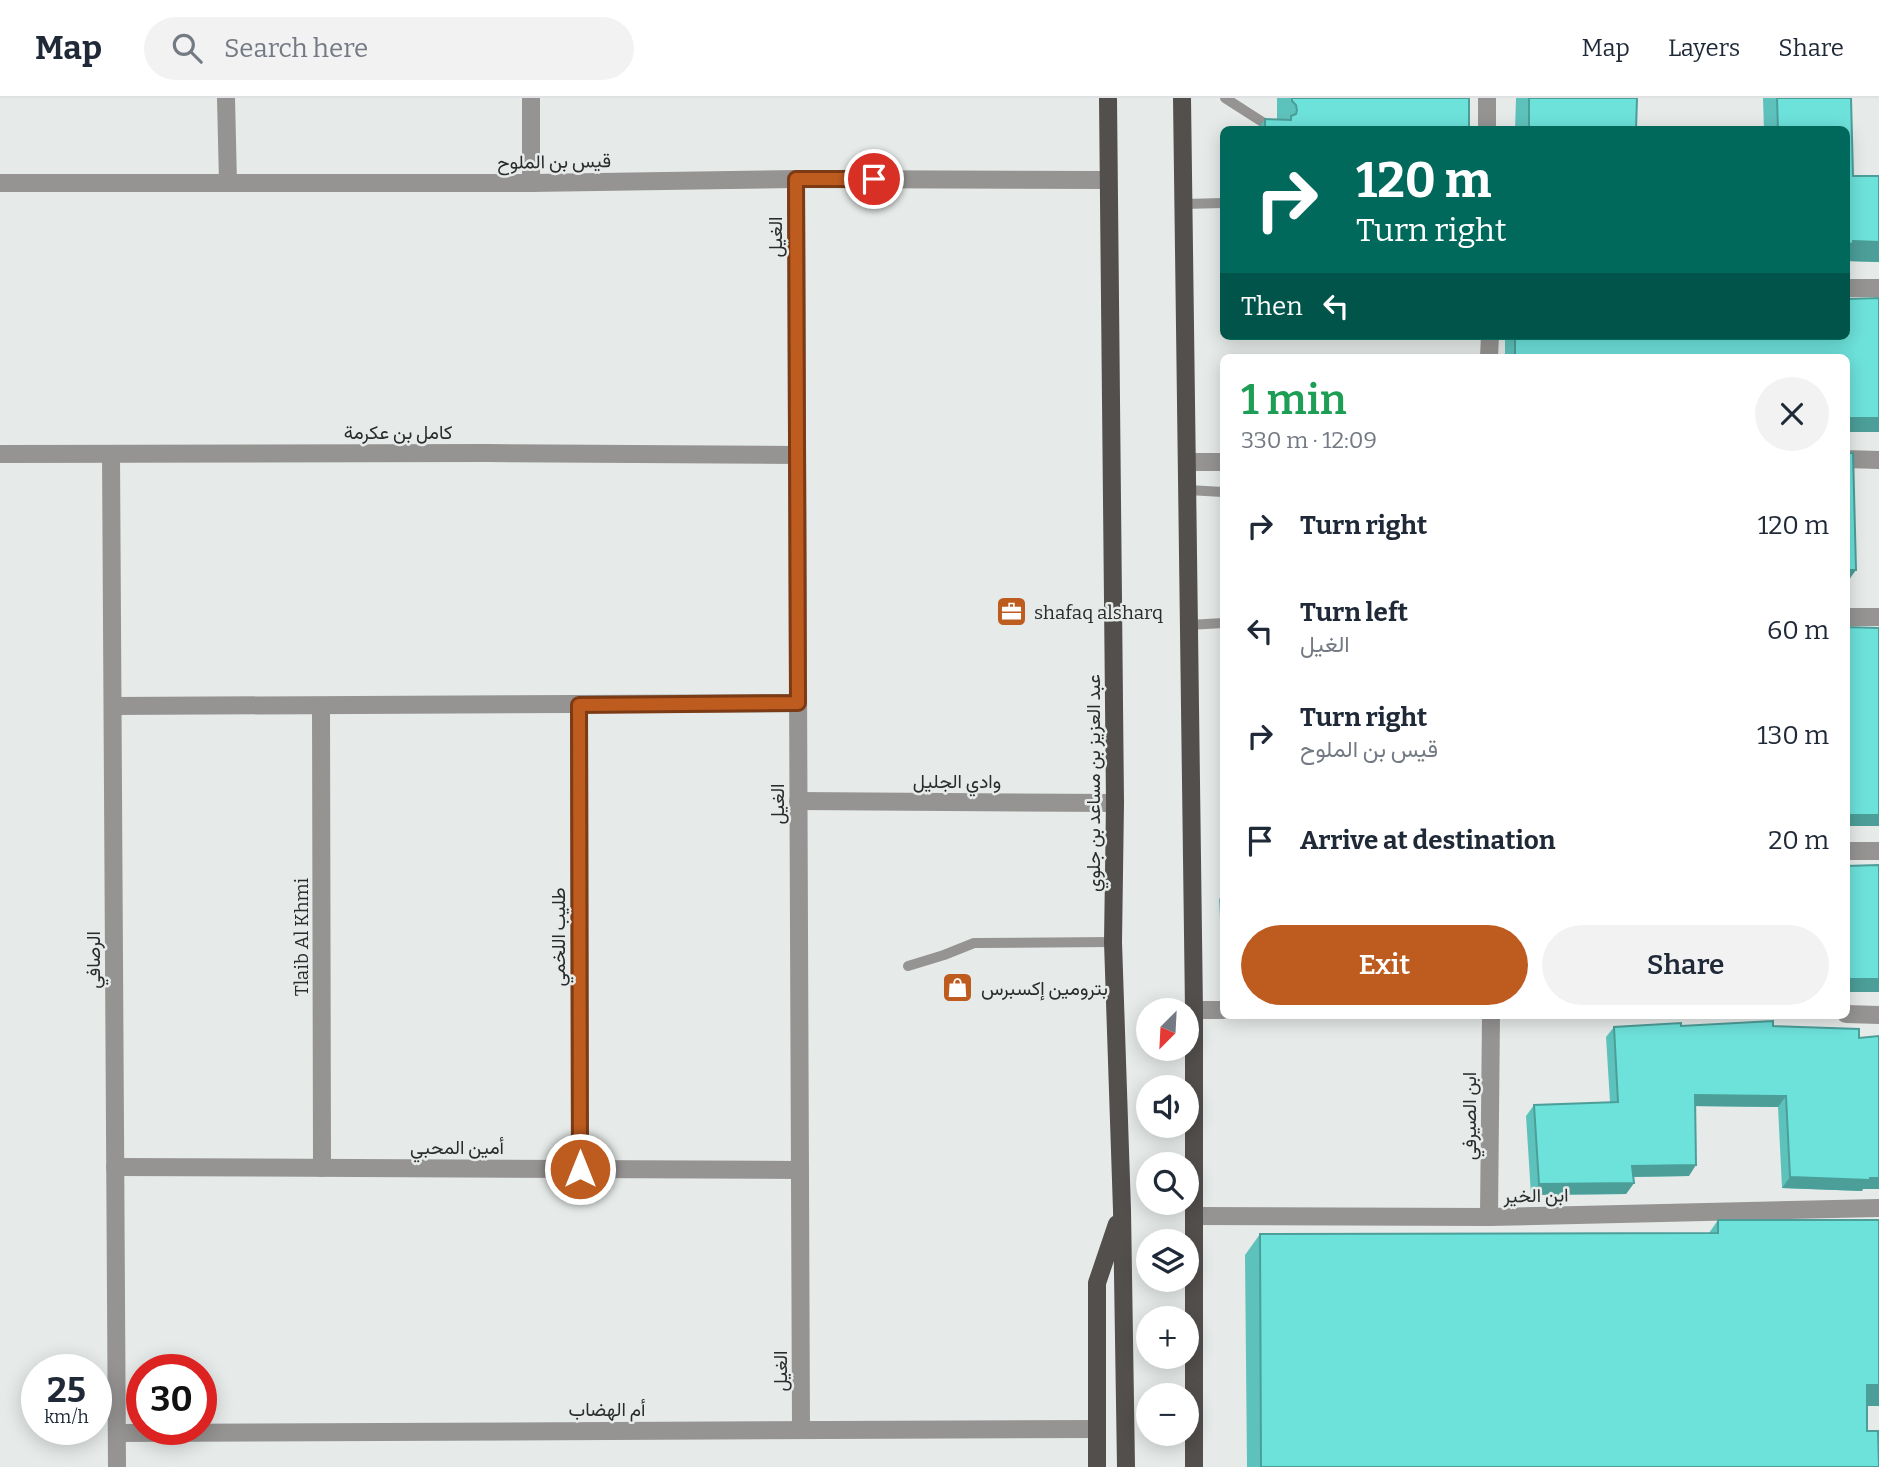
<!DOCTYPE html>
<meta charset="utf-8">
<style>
body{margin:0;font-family:Bitter,Vazirmatn,serif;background:#f2f2f3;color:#1f2937;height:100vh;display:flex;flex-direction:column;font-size:26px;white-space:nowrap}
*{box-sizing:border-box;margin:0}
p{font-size:23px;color:#747a83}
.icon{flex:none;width:38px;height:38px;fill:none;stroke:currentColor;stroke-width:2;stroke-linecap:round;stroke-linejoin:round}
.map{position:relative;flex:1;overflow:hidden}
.panel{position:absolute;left:1220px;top:256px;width:630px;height:665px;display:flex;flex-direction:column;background:#fff;border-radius:10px;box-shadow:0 4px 18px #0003}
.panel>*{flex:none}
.hud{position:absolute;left:1220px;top:28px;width:630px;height:214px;border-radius:10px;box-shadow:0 4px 18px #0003;background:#00695c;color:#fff;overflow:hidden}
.needle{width:46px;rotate:204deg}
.buttons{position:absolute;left:1136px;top:900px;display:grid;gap:14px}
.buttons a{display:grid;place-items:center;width:63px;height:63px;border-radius:50%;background:#fff;box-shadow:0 4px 18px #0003;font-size:35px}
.speed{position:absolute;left:21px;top:1256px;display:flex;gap:14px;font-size:35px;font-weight:700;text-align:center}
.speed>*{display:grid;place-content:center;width:91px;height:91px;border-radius:50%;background:#fff;box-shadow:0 4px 18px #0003;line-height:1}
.speed small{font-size:18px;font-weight:400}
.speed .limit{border:10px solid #d22;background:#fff;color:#111}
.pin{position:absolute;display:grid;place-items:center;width:60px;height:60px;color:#fff;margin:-30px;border:4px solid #fff;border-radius:50%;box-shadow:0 2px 7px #0007}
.me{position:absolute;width:77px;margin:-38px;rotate:0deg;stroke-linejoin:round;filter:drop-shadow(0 0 5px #0008)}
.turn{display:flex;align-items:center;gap:24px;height:147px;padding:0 21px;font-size:32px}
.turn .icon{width:91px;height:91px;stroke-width:2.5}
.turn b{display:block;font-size:49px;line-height:60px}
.then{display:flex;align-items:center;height:66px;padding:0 21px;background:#0003;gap:14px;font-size:26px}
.round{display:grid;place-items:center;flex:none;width:74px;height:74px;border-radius:37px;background:#f2f2f3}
.overview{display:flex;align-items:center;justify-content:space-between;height:119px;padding:0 21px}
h1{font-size:42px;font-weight:600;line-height:52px;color:#1e9e55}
.action{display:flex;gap:14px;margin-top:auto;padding:14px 21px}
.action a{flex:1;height:80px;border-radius:42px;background:#be5b1f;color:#fff;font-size:28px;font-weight:600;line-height:80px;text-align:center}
.action a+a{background:#f2f2f3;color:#1f2937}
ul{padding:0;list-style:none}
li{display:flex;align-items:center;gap:21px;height:105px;padding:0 21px}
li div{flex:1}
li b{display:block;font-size:26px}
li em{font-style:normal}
header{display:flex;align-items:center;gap:42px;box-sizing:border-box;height:98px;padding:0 35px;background:#fff;border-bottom:2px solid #e0e1e3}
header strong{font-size:33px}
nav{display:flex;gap:38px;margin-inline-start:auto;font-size:24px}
.search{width:490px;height:63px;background:#f2f2f3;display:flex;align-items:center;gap:18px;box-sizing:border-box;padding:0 24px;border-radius:38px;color:#747a83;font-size:26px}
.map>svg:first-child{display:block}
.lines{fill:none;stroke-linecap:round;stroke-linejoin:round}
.service{stroke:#969493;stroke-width:10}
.minor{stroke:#969493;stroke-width:18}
.primary{stroke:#524f4d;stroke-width:18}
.wall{fill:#5ec2bc}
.shaded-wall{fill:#4c9e99}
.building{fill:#6de2db;stroke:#4c9e99;stroke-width:2}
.route-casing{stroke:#7c3b14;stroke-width:18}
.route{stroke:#be5b1f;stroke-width:12}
.labels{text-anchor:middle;stroke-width:5;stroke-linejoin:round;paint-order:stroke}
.street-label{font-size:19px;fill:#2a2c2c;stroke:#e6ebea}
.poi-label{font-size:19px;fill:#2a2c2c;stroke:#e6ebea;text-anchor:start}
</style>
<header>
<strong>Map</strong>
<div class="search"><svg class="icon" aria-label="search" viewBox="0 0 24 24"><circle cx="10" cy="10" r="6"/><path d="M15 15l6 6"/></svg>Search here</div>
<nav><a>Map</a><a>Layers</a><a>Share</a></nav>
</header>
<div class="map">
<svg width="1879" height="1369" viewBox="0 0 1879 1369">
<rect width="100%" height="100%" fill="#e6ebea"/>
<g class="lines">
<!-- service -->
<g class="service">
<polyline points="1225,0 1275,32"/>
<polyline points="1184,106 1223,105"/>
<polyline points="1188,392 1223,394"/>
<polyline points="1189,527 1223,525"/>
<polyline points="908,868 944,857 974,845 1113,844"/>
</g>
<!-- minor -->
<g class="minor">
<polyline points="226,0 228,85"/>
<polyline points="1487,0 1487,32"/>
<polyline points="796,81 801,1331"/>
<polyline points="0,85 531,85 796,81 1108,82"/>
<polyline points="531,85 531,0"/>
<polyline points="1846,190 1879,190"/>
<polyline points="1489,259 1490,238"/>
<polyline points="0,356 487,355 797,357"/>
<polyline points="111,356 117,1369"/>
<polyline points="1846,361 1879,362"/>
<polyline points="1187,364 1223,364"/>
<polyline points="1846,519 1879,519"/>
<polyline points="579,607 580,1071"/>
<polyline points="113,608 798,605"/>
<polyline points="321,608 322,1070"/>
<polyline points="798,703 1115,705"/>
<polyline points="1846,753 1879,753"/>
<polyline points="1194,912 1223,912"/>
<polyline points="1846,916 1879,917"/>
<polyline points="115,1069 800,1072"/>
<polyline points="1194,1118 1489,1119 1879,1110"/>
<polyline points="1489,1119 1491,917"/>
<polyline points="117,1335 1097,1331"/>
</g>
<!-- primary -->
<g class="primary">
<polyline points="1108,0 1115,705 1113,844 1122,1112 1126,1369"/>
<polyline points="1182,0 1194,912 1194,1369"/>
<polyline points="1097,1369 1097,1185 1117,1126"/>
</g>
</g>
<!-- wall -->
<g class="wall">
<polygon points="1277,0 1469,0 1469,32 1257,32 1265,21 1277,22"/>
<polygon points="1516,0 1637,0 1636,32 1515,32"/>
<polygon points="1763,0 1851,0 1853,78 1879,78 1879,164 1846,163 1846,32 1764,32"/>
<polygon points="1505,238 1846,238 1879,334 1846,334 1846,259 1505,259"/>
<polygon points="1223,796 1223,878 1219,801"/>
<polygon points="1773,928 1863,1091 1862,1093 1782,1090 1778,1009 1695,1008 1689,1078 1633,1079 1634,1085 1626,1096 1531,1097 1526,1018 1534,1007 1610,1004 1606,939 1614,929"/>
<polygon points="1718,1122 1879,1122 1879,1308 1867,1308 1867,1333 1879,1369 1247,1369 1245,1157 1260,1136 1709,1135"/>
</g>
<!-- shaded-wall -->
<g class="shaded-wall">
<polygon points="1853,143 1879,144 1879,164 1846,163 1846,145"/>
<rect x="1846" y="320" width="33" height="14"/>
<polygon points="1846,472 1856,472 1846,486"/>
<rect x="1846" y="717" width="33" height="11"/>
<rect x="1846" y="881" width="33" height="13"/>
<polygon points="1695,997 1786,998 1778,1009 1687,1008"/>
<polygon points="1696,1067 1689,1078 1625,1079 1632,1068"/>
<polygon points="1790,1079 1879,1080 1879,1091 1863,1091 1862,1093 1782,1090"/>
<polygon points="1634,1085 1626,1096 1531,1097 1539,1086"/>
<polygon points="1867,1287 1879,1287 1879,1308 1852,1308"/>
</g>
<!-- building -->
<g class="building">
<polygon points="1292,0 1469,0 1469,32 1265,32 1265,21 1291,22 1291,18 1296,16 1297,12 1296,7 1292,3"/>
<polygon points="1529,0 1637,0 1636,32 1529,32"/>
<polygon points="1777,0 1851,0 1853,78 1879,78 1879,144 1853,143 1853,146 1846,145 1846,32 1778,32"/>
<polygon points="1879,200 1879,320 1846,320 1846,259 1515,259 1515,238 1846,238 1846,201"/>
<polygon points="1846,355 1853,355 1856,472 1846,472"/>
<polygon points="1846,529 1879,530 1879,717 1846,717"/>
<polygon points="1879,767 1879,881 1846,881 1846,768"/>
<polygon points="1773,923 1773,928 1859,931 1859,940 1879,938 1879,1080 1870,1080 1870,1082 1790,1079 1786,998 1695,997 1696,1067 1632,1068 1634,1085 1539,1086 1534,1007 1618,1004 1614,929 1681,925 1681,928"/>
<polygon points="1718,1122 1879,1122 1879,1287 1867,1287 1867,1333 1878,1333 1879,1369 1261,1369 1260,1136 1718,1135"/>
</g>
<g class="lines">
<defs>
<polyline id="route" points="580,1071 579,607 798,605 796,81 874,81"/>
</defs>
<!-- route casing -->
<use href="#route" class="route-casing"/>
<!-- route -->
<use href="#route" class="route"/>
</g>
<!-- icons -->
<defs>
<symbol id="office-square" viewBox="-11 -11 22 22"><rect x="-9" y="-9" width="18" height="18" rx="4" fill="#be5b1f" stroke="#e6ebea"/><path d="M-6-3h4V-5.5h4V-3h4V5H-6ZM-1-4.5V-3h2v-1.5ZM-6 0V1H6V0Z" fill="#fff"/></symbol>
<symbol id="shop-square" viewBox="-11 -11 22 22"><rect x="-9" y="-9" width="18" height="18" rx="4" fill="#be5b1f" stroke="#e6ebea"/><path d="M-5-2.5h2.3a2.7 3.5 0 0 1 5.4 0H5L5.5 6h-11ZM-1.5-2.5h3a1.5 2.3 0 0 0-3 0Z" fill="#fff"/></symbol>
</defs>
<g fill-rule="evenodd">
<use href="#office-square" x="994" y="496" width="35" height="35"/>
<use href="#shop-square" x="940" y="872" width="35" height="35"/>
</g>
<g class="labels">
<!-- street labels -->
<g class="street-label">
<text transform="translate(554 63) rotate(-1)" y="7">قيس بن الملوح</text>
<text transform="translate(775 139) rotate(-90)" y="7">الغيل</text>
<text x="398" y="341">كامل بن عكرمة</text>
<text x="957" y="690">وادي الجليل</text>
<text transform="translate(1093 685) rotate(-90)" y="7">عبد العزيز بن مساعد بن جلوي</text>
<text transform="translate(777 706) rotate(-90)" y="7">الغيل</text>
<text transform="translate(301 839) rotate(-90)" y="7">Tlaib Al Khmi</text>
<text transform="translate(558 839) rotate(-90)" y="7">طليب اللخمي</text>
<text transform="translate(93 862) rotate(-90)" y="7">الرصافي</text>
<text transform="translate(1469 1018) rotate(-90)" y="7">ابن الصيرفي</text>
<text x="457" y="1056">أمين المحبي</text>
<text transform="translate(1536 1097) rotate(-1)" y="7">ابن الخير</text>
<text transform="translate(780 1273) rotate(-90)" y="7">الغيل</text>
<text x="607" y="1318">أم الهضاب</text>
</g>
<!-- poi labels -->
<g class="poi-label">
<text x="1034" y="521">shafaq alsharq</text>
<text x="981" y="897">بترومين إكسبرس</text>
</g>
</g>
</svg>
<div class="buttons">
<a><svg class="needle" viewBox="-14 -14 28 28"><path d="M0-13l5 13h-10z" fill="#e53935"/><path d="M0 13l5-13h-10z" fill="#747a83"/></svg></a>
<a><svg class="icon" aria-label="sound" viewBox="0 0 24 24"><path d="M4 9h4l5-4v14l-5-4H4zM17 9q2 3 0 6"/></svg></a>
<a><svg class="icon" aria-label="search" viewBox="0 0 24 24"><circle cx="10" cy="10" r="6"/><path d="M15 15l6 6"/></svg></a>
<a><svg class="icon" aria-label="layers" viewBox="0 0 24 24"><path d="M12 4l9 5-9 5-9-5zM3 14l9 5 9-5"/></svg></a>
<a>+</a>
<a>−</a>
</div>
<div class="speed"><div>25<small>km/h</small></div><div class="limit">30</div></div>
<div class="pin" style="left:874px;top:81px;background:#d93025"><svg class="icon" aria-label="arrive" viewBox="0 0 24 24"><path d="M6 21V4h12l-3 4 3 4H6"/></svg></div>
<svg class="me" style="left:580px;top:1071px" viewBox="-20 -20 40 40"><circle r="17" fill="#be5b1f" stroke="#fff" stroke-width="3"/><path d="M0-11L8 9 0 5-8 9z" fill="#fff"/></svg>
<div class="hud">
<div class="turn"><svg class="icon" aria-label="right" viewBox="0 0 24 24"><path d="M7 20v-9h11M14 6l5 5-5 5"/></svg><div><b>120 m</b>Turn right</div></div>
<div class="then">Then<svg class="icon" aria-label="left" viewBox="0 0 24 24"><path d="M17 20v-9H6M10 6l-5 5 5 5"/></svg></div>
</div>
<section class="panel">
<div class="overview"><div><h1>1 min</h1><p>330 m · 12:09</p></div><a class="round"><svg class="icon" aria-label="close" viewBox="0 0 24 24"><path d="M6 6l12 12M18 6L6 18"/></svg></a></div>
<ul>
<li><svg class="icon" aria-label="right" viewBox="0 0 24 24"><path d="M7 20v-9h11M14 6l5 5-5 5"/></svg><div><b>Turn right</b></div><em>120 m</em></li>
<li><svg class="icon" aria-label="left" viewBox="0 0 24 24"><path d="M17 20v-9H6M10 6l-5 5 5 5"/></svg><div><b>Turn left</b><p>الغيل</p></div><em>60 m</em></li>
<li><svg class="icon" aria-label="right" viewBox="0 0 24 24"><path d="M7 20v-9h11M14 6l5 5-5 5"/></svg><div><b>Turn right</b><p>قيس بن الملوح</p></div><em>130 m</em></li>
<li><svg class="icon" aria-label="arrive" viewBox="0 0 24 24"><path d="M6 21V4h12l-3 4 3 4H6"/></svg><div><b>Arrive at destination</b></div><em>20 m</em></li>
</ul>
<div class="action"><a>Exit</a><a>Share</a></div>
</section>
</div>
